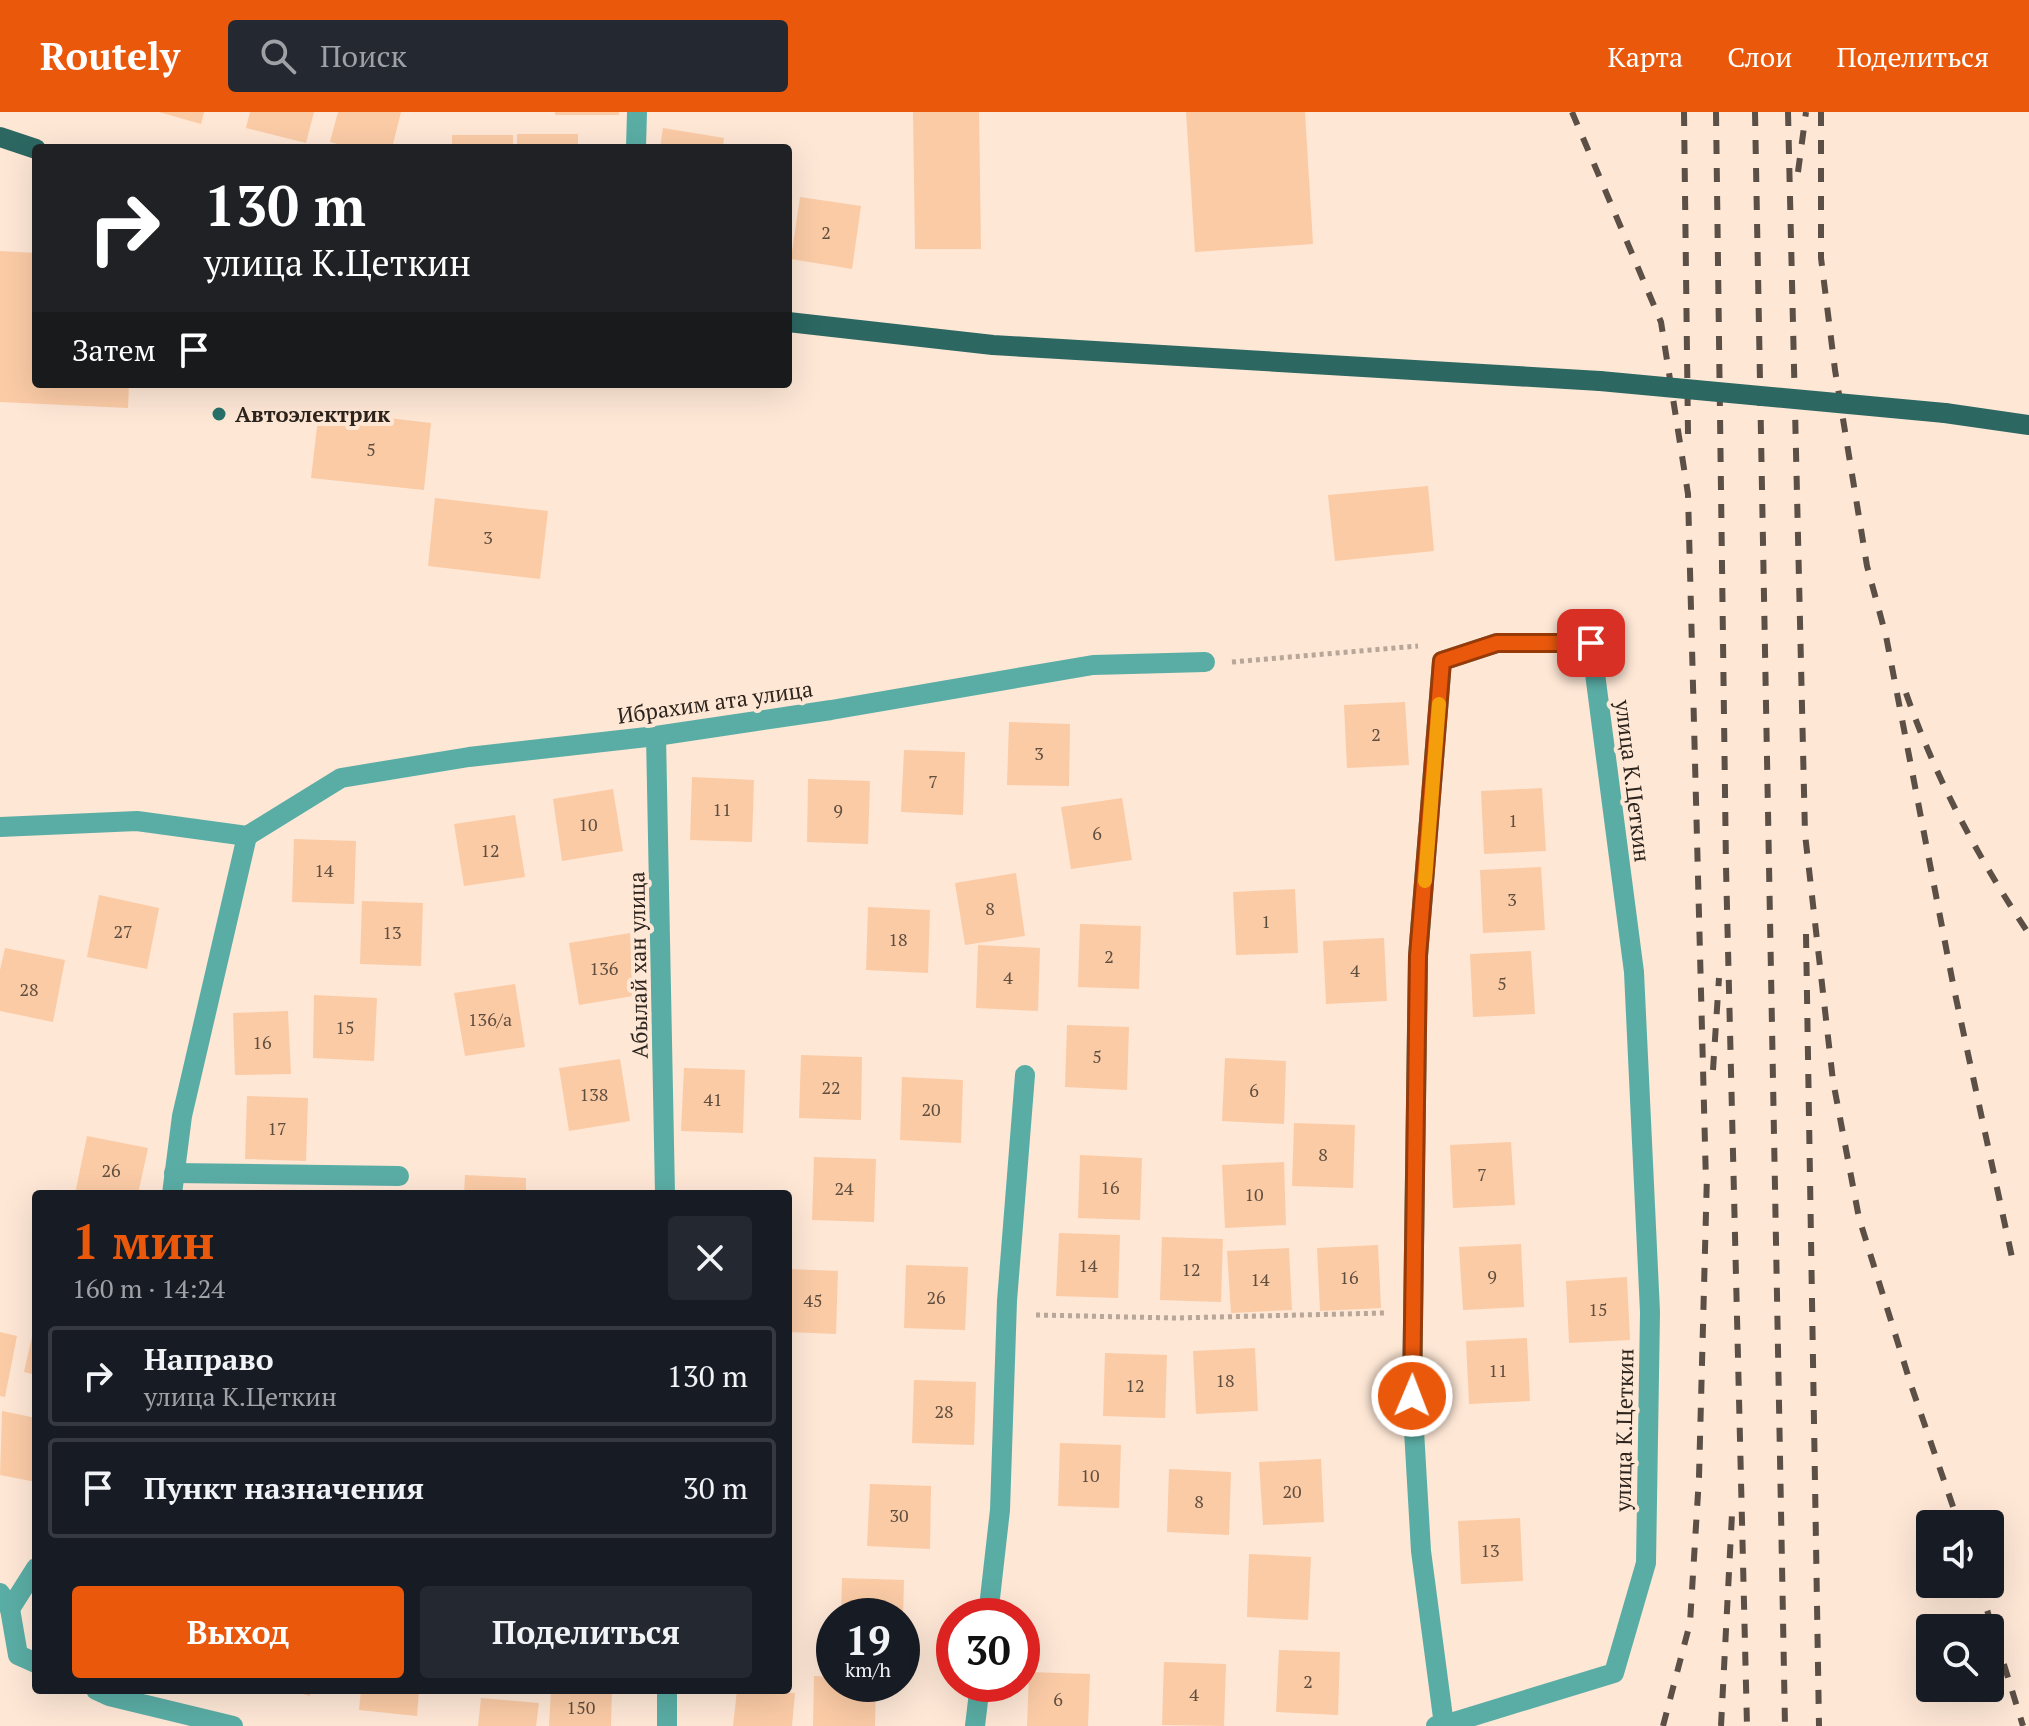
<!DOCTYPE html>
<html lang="ru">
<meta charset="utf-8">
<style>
body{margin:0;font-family:"PT Serif",serif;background:#242831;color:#f1f3f6;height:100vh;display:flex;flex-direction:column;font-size:30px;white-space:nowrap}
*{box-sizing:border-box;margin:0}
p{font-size:26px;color:#9ea1a6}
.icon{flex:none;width:44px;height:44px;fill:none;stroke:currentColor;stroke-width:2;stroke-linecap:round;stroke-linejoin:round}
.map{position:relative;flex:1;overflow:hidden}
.sheet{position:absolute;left:32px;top:1078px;width:760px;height:504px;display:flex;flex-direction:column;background:#171b24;border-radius:8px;box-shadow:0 8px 32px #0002}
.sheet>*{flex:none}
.hud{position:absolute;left:32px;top:32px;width:760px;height:244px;border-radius:8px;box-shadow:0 8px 32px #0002;background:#202124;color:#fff;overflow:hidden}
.controls{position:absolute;left:1916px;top:1398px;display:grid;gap:16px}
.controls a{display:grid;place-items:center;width:88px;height:88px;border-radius:8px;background:#171b24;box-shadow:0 8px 32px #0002;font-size:40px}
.speed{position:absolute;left:816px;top:1486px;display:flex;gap:16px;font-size:40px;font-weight:700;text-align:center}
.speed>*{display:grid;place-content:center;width:104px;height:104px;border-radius:50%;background:#171b24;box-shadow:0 8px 32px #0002;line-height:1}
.speed small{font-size:20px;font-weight:400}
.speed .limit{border:12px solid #d22;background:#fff;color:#111}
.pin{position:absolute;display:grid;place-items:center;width:68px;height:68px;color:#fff;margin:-34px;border-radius:16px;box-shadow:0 4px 12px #0006}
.me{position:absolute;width:88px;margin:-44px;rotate:1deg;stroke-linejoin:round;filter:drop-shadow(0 0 6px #0008)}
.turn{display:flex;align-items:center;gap:28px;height:168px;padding:0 40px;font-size:36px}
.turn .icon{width:104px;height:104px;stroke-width:2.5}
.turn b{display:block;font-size:56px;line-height:68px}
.then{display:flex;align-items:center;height:76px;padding:0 40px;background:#0003;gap:16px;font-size:30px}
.round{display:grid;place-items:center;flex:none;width:84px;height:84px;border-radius:8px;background:#242831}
.overview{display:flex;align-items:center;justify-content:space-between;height:136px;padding:0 40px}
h1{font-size:48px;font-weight:600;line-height:60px;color:#ea580c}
.button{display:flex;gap:16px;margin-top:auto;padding:16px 40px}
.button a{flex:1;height:92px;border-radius:8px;background:#ea580c;color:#fff;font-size:32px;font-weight:600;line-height:92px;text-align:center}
.button a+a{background:#242831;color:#f1f3f6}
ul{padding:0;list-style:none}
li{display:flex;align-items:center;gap:24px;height:100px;margin:0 16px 12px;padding:0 24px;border:4px solid #363941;border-radius:8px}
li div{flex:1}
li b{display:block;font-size:30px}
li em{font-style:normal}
header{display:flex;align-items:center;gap:48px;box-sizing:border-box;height:112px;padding:0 40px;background:#ea580c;color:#fff}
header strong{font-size:38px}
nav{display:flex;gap:44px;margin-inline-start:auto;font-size:28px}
.search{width:560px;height:72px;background:#242831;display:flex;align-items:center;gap:20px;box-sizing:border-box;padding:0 28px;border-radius:8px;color:#9ea1a6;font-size:30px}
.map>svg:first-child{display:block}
.building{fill:#fbcba6}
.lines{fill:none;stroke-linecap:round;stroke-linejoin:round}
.path{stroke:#b8a698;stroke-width:5;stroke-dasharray:4 4;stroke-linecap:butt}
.minor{stroke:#5aada5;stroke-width:20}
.major{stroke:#2c6762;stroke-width:20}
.rail{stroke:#5b4f46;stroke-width:6;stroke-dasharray:14 14;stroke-linecap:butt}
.major-bridge{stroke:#2c6762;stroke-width:20}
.route-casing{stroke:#983908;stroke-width:20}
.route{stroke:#ea580c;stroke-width:14}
.slow{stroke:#f59e0b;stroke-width:14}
.poi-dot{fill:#27706a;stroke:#fee7d5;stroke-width:3}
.labels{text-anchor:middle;stroke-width:8;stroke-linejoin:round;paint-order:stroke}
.number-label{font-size:18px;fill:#604e3f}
.poi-label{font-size:22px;font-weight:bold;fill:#2c241d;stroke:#fee7d5;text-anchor:start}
.street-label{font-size:22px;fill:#2c241d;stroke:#fee7d5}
</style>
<header>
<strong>Routely</strong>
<div class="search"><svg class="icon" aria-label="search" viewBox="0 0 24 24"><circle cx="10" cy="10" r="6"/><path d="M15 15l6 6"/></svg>Поиск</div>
<nav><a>Карта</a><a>Слои</a><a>Поделиться</a></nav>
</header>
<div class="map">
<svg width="2029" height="1614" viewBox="0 0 2029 1614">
<rect width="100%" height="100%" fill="#fee7d5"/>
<!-- building -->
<g class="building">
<polygon points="159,0 204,0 201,12"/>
<polygon points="250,0 314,0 306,31 246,16"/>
<polygon points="338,0 401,0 392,36 353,36 330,30"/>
<rect x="555" y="0" width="64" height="3"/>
<polygon points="913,0 979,0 981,137 915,137"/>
<polygon points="1186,0 1305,0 1313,132 1195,140"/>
<polygon points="663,16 724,26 723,36 660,36"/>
<rect x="517" y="22" width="61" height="14"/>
<rect x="452" y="23" width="61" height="13"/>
<polygon points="800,85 861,94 852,157 791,147"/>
<polygon points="0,139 36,141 36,272 129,272 128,296 0,290"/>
<polygon points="319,298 431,311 424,378 311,366"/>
<polygon points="1428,374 1434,439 1335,449 1328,383"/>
<polygon points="435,386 548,399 540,467 428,454"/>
<polygon points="1405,590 1409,653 1347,656 1344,593"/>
<polygon points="1009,610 1070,612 1069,674 1007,673"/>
<polygon points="904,638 965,640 963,703 901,700"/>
<polygon points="692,665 754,668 752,730 690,728"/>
<polygon points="808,667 870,669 868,732 807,730"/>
<polygon points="1542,676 1546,739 1484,742 1481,679"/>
<polygon points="613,677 623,739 562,749 553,687"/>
<polygon points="1122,686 1132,748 1071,757 1061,695"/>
<polygon points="515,703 525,765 464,774 454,712"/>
<polygon points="294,727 356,729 354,792 292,790"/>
<polygon points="1541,755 1545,818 1483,821 1480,758"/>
<polygon points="1016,761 1025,824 965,833 955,771"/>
<polygon points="1295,777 1298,841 1236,843 1233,780"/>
<polygon points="99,783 159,796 147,857 87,845"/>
<polygon points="362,789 423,791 421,854 360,852"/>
<polygon points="868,795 930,798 928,861 866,858"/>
<polygon points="1080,812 1141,814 1139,877 1078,875"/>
<polygon points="630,821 639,883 579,893 569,831"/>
<polygon points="1384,826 1387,889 1326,892 1323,829"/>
<polygon points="978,833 1040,836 1038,899 976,896"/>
<polygon points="5,836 65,848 53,910 0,899 0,858"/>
<polygon points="1531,839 1535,902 1473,905 1470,842"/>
<polygon points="515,872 525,935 465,944 454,881"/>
<polygon points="314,883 377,886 374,949 313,946"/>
<polygon points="288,899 291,962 235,963 233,901"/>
<polygon points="1067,913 1129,915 1127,978 1065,975"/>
<polygon points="801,943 862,945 861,1008 799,1006"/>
<polygon points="1225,946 1286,949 1284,1012 1222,1009"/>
<polygon points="620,947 630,1009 569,1019 559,956"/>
<polygon points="684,956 745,958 743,1021 681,1019"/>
<polygon points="902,965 963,968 961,1031 900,1028"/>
<polygon points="247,984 308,986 306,1049 245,1047"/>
<polygon points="1294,1011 1355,1013 1353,1076 1292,1074"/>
<polygon points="87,1024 148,1036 138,1082 75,1082"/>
<polygon points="1511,1030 1515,1093 1453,1096 1450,1033"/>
<polygon points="1080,1043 1142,1046 1140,1108 1078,1106"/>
<polygon points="814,1045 876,1047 874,1110 812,1108"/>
<polygon points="1284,1050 1286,1113 1225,1116 1222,1053"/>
<polygon points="465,1063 526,1066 526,1082 464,1082"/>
<polygon points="1059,1121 1120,1123 1118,1186 1056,1184"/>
<polygon points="1162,1125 1223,1127 1221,1190 1160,1188"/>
<polygon points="1521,1132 1524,1195 1463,1198 1459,1135"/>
<polygon points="1378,1133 1381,1196 1320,1199 1317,1136"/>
<polygon points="1289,1136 1292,1198 1231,1201 1227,1139"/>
<polygon points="906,1153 968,1155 965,1218 904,1216"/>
<polygon points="788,1157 838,1159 836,1222 788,1220"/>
<polygon points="1627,1165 1630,1228 1569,1231 1566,1169"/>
<polygon points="35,1211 36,1211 36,1263 24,1260"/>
<polygon points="0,1220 17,1224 5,1285 0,1284"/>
<polygon points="1527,1226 1530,1289 1469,1292 1466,1229"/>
<polygon points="1255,1236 1258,1299 1196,1302 1193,1239"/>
<polygon points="1105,1241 1167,1243 1165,1306 1103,1304"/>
<polygon points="914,1268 976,1270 974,1333 912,1331"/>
<polygon points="2,1299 36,1306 36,1370 0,1363"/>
<polygon points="1060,1331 1121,1333 1119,1396 1058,1394"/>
<polygon points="1321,1347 1324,1410 1263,1413 1259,1350"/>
<polygon points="1169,1357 1231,1360 1229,1423 1167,1420"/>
<polygon points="870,1372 931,1374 930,1437 867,1434"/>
<polygon points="1520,1406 1523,1469 1461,1472 1458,1409"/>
<polygon points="1249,1442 1311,1445 1308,1508 1247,1505"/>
<polygon points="842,1466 904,1468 903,1504 841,1504"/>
<polygon points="1279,1538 1340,1540 1338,1603 1276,1600"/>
<polygon points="1164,1550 1226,1552 1224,1614 1162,1613"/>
<polygon points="1029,1560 1090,1562 1088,1614 1027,1614"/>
<polygon points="814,1564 834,1565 834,1572 876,1572 875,1614 813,1614"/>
<polygon points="289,1578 311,1578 310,1584"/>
<polygon points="361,1578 419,1578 417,1604 359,1598"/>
<polygon points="551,1578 612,1578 611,1614 549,1614"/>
<polygon points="737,1578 795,1581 792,1614 733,1614"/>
<polygon points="481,1586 539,1591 536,1614 478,1614"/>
</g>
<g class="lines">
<!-- path -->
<g class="path">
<polyline points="1232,550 1418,534"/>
<polyline points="1036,1203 1175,1206 1385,1201"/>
</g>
<!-- minor -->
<g class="minor">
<polyline points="636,36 637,0"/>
<polyline points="656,624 665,1082"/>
<polyline points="0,715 137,709 247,724 341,666 469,645 656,624 831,598 1093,553 1205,550"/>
<polyline points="174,1061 399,1064"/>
<polyline points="172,1082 182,1004 247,724"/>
<polyline points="0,1481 10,1497 18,1543 36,1551"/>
<polyline points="10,1497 36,1456"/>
<polyline points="988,1504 1000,1398 1007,1189 1025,963"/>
<polyline points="96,1578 109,1584 233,1614"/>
<polyline points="667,1578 667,1614"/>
<polyline points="975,1614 980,1572"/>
<polyline points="1436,1614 1444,1613 1614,1561 1646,1451 1650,1200 1634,860 1591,531 1497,531 1442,549 1418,844 1412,1284 1421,1439 1444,1613"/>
</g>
<!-- major -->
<g class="major">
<polyline points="0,25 36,37"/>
<polyline points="788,210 993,233 1600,269"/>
<polyline points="1945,301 2029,313"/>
</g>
<!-- rail -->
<g class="rail">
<polyline points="1572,0 1661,210 1688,382 1706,1071"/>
<polyline points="1684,0 1688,322"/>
<polyline points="1716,0 1726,755 1747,1614"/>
<polyline points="1755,0 1785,1614"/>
<polyline points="1788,0 1805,722 1833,969 1859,1106 1911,1273 1959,1412"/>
<polyline points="1821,0 1821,146 1835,258 1867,454 1886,524 1954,877 2013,1150"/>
<polyline points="1798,60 1806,0"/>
<path d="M1906,581C1936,667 1978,746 2029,822"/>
<polyline points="1806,822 1819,1614"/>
<polyline points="1713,958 1719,866"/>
<polyline points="1979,1472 2023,1614"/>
<polyline points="1663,1614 1690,1511 1699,1365 1707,1062"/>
<polyline points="1721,1614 1732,1402"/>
</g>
<!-- major-bridge -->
<polyline class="major-bridge" points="1600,269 1945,301"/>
</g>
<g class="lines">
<defs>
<polyline id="route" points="1412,1284 1418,844 1442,549 1497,531 1591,531"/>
</defs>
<!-- route casing -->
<use href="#route" class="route-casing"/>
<!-- route -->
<use href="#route" class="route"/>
<!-- slow -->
<polyline class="slow" points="1425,769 1439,592"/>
</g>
<!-- markers -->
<circle class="poi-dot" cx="219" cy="302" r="8"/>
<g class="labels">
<!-- number labels -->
<g class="number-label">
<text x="826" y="127">2</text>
<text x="371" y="344">5</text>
<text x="488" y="432">3</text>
<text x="1376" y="629">2</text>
<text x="1039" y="648">3</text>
<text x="933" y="676">7</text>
<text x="722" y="704">11</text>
<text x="838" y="705">9</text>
<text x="1513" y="715">1</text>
<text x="588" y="719">10</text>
<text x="1097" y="728">6</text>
<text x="490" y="745">12</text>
<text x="324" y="765">14</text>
<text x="1512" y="794">3</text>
<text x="990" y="803">8</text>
<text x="1266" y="816">1</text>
<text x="123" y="826">27</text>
<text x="392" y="827">13</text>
<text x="898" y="834">18</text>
<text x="1109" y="851">2</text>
<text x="604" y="863">136</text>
<text x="1355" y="865">4</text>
<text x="1008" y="872">4</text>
<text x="1502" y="878">5</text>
<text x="29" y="884">28</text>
<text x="490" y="914">136/а</text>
<text x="345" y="922">15</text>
<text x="262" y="937">16</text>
<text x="1097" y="951">5</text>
<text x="831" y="982">22</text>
<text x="1254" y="985">6</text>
<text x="594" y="989">138</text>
<text x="713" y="994">41</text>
<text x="931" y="1004">20</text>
<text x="277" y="1023">17</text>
<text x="1323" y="1049">8</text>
<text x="111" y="1065">26</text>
<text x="1482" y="1069">7</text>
<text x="1110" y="1082">16</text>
<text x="844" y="1083">24</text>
<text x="1254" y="1089">10</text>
<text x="1088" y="1160">14</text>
<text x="1191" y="1164">12</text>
<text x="1492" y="1171">9</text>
<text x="1349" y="1172">16</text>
<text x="1260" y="1174">14</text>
<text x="936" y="1192">26</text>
<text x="813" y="1195">45</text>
<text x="1598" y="1204">15</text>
<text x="1498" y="1265">11</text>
<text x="1225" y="1275">18</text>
<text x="1135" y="1280">12</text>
<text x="944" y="1306">28</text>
<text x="1090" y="1370">10</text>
<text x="1292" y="1386">20</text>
<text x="1199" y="1396">8</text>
<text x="899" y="1410">30</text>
<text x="1490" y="1445">13</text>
<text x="1308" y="1576">2</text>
<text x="1194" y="1589">4</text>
<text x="1058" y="1594">6</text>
<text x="581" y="1602">150</text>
</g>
<!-- poi labels -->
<g class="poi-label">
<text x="235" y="310">Автоэлектрик</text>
</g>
<!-- street labels -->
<g class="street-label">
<text transform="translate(715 590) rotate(-8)" y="8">Ибрахим ата улица</text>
<text transform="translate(1633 669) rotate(83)" y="8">улица К.Цеткин</text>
<text transform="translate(638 853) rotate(-91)" y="8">Абылай хан улица</text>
<text transform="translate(1624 1318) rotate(-89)" y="8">улица К.Цеткин</text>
</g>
</g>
</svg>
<div class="controls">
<a><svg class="icon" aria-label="sound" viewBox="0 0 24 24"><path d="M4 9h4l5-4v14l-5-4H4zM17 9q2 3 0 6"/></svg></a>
<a><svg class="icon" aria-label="search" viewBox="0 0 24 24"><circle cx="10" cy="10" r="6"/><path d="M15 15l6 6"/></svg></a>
</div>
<div class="speed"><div>19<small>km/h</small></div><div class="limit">30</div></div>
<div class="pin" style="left:1591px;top:531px;background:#d93025"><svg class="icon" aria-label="arrive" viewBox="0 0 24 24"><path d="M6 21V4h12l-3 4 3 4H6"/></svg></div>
<svg class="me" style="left:1412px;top:1284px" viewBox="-20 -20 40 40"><circle r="17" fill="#ea580c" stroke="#fff" stroke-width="3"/><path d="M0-11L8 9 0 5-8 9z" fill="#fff"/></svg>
<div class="hud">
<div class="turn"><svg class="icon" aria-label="right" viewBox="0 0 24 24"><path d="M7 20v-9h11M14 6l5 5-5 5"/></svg><div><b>130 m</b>улица К.Цеткин</div></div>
<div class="then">Затем<svg class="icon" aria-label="arrive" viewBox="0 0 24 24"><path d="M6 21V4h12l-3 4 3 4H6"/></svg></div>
</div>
<section class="sheet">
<div class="overview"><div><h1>1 мин</h1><p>160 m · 14:24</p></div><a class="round"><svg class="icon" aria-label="close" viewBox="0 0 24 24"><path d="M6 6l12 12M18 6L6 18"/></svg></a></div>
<ul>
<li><svg class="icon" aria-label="right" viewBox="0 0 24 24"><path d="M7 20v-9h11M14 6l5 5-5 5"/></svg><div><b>Направо</b><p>улица К.Цеткин</p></div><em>130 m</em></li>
<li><svg class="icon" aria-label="arrive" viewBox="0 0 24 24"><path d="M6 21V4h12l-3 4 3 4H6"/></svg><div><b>Пункт назначения</b></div><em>30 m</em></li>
</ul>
<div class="button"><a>Выход</a><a>Поделиться</a></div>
</section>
</div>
